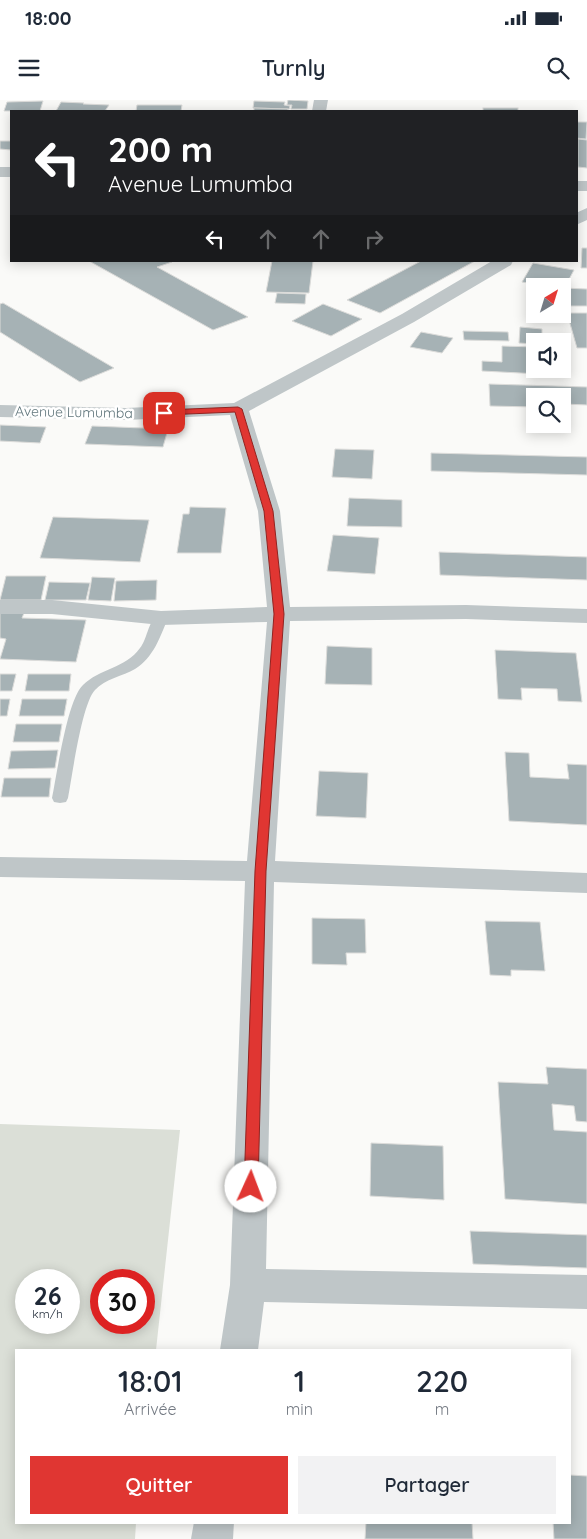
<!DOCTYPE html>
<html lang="fr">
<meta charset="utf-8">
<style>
body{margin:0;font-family:Quicksand,sans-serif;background:#f2f2f3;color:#1f2937;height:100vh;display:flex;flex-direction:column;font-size:19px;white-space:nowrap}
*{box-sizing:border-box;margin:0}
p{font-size:16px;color:#747a83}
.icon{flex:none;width:28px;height:28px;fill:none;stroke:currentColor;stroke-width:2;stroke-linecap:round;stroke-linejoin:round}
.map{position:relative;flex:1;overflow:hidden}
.sheet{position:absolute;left:15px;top:1249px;width:556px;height:175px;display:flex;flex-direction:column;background:#fff;border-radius:0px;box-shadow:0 2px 12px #0003}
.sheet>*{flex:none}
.hud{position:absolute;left:10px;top:10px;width:568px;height:152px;border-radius:0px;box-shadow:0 2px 12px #0003;background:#202124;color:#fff;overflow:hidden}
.needle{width:32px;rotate:38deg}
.buttons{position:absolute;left:526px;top:178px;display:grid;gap:10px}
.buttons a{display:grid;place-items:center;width:45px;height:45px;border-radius:0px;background:#fff;box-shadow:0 2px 12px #0003;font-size:25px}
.speed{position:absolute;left:15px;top:1169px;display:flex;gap:10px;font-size:25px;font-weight:700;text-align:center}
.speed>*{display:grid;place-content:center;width:65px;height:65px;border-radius:50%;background:#fff;box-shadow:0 2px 12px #0003;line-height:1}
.speed small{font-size:12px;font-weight:400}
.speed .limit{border:8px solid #d22;background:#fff;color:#111}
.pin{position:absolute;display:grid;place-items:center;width:42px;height:42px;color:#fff;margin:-21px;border-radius:10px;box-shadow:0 2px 8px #0006}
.me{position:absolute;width:55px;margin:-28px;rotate:2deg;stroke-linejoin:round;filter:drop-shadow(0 0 4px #0008)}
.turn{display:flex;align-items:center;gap:18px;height:105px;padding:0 15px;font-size:22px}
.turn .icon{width:65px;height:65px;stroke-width:2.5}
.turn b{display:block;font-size:35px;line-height:42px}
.lanes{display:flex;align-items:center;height:48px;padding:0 15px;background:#0003;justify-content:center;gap:25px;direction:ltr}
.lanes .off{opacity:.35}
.eta{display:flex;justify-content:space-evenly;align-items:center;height:85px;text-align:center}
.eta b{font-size:30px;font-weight:600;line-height:35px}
.action{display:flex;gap:10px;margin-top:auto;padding:10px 15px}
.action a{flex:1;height:58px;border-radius:0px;background:#e03632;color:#fff;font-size:20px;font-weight:600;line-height:58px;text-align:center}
.action a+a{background:#f2f2f3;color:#1f2937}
.status{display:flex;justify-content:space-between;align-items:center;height:35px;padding:0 25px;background:#fff;direction:ltr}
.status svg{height:14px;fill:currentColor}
header{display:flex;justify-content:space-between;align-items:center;height:65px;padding:0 15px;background:#fff;font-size:22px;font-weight:600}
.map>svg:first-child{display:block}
.green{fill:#dbdfd7;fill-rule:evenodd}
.building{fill:#a6b2b5;stroke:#dcdcda}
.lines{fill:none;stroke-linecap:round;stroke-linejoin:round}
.lane{fill:#bfc6c8;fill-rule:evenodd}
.street{fill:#bfc6c8;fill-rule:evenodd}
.route{fill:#e03632;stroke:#922320}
.labels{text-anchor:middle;stroke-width:5;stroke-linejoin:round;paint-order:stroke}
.far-street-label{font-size:14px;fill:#61767c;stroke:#fff}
</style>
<div class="status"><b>18:00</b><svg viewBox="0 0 49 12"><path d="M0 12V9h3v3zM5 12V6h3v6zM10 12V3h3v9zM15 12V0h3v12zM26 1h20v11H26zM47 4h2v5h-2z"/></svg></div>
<header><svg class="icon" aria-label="menu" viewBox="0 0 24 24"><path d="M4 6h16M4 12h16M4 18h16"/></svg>Turnly<svg class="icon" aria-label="search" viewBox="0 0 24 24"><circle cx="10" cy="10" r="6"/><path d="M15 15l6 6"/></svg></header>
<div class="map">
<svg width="587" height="1439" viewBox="0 0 587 1439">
<rect width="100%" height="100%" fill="#fafaf8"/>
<!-- green -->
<path class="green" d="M0,1024L180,1030L156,1250H16V1422L136,1423L135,1439H0ZM26,1180H69V1222H26ZM101,1180H144V1222H101Z"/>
<!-- building -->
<g class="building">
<polygon points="288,0 308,1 307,9 291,9 292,5 287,5"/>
<polygon points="43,1 40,11 4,11 7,2"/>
<polygon points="254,1 285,2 284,5 290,6 289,9 253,8"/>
<polygon points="61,2 84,3 83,4 109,5 105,11 56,11"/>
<polygon points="137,5 182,5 181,11 136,11"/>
<polygon points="254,8 288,9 287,11 254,11"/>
<rect x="483" y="8" width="35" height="3"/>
<polygon points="576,22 587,22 586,39 576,38"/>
<polygon points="578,39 587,40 587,68 578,67"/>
<polygon points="0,41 11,41 11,50 0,49"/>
<polygon points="582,148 587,148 587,168 581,168"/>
<polygon points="89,161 170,161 172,162 157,167 248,217 213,230"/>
<polygon points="272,161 313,161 309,193 266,192"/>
<polygon points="421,161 475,161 380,213 347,200"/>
<polygon points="533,163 574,170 566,185 550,183 547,186 522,182"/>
<polygon points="562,188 587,189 587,206 562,206"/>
<polygon points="277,193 306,194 305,204 275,203"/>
<polygon points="3,203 114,268 80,282 0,232 0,204"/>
<polygon points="323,204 362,219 331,236 292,221"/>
<polygon points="567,213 587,213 587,248 577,248"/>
<polygon points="538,214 558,214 559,217 539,217"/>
<polygon points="520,227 542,229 542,241 535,241 535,244 519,243"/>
<polygon points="463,231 508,232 509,241 464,240"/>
<polygon points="421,232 453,238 442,253 410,247"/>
<polygon points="502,246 535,247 535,269 539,269 539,274 482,271 482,261 502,262"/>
<polygon points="489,284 587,287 587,305 564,304 565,308 562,308 562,296 535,296 535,307 490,306"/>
<polygon points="0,325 46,327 40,343 0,341"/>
<polygon points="92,326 168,329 163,347 85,344"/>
<polygon points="335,349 374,350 372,379 332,377"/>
<polygon points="431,353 587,357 587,375 431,371"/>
<polygon points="349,398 402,400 402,427 347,426"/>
<polygon points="190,407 226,408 221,453 177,453 183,414 189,414"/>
<polygon points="53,417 149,420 140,462 40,458"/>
<polygon points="333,435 379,438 375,474 327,471"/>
<polygon points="439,452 587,457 587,480 440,475"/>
<polygon points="6,476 46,476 41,500 0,500"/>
<polygon points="92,477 115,478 111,501 88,500"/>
<polygon points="157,480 156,500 114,501 116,481"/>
<polygon points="49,482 90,483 86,500 45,500"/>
<polygon points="0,513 24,513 22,518 86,520 76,562 0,559 6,539 0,538"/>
<polygon points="327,546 372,548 372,585 325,584"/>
<polygon points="495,550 576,553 582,602 558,601 557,589 521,588 522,600 498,599"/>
<polygon points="0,574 16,574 12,591 0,591"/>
<polygon points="28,574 71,574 69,591 25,591"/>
<polygon points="0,599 10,599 7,616 0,616"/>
<polygon points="22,599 67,599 64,616 19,616"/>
<polygon points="16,624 62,624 59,642 13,642"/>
<polygon points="58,650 55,668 8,669 11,651"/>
<polygon points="505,652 529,653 530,677 569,679 567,664 587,665 587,725 509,721"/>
<polygon points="319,671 368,673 366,718 316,716"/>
<polygon points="4,678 51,678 49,697 1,697"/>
<polygon points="312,818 365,819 366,853 346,853 347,865 312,864"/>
<polygon points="485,821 540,822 545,871 511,870 511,876 490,875"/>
<polygon points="546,967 587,969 587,1022 576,1021 574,1006 552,1004 554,1030 587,1032 587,1104 505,1099 498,982 548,984"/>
<polygon points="371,1043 443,1046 444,1100 370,1096"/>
<polygon points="470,1131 587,1135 587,1168 473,1164"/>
<polygon points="570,1375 587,1376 587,1439 554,1439 553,1422 570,1422"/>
<polygon points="366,1422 472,1422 473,1439 365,1439"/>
</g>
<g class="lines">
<!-- lane -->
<path class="lane" d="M161,514L168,518C160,537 154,557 135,569C123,576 105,579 95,590C82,603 72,677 68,698L66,702L60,703L54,702L52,698C57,674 67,600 83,585C99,569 126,568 140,548C148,539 148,517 161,514Z"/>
<!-- street -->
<g class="street">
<polygon points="314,0 328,0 326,11 312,11"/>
<rect x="0" y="67" width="11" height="10"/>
<rect x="576" y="81" width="11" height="10"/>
<polygon points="587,108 587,120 576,125 576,113"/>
<polygon points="492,161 513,161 511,165 414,222 249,311 280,411 290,507 466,505 587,509 587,523 466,519 290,521 275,761 587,773 587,793 274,782 266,1169 587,1175 587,1209 264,1202 258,1250 220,1250 230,1185 245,781 0,777 0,757 247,761 267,522 161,525 52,514 0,514 0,500 52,500 161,511 267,507 258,411 230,315 126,320 0,317 0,305 126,308 234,303 402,214"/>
<polygon points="194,1422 234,1422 233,1439 191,1439"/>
</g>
</g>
<!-- route -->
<polygon class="route" points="238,307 242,309 273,411 284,514 266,771 258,1087 256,1091 251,1093 246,1091 244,1087 255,771 274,514 264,411 235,312 164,315 159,313 164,310"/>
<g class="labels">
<!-- far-street labels -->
<g class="far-street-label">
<text transform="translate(74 312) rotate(1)" y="5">Avenue Lumumba</text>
</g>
</g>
</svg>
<div class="buttons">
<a><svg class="needle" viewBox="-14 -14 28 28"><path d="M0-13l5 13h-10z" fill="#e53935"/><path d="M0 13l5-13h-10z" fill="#747a83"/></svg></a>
<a><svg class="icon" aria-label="sound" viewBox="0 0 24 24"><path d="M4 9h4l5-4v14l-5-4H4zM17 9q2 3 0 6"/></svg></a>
<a><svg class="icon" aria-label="search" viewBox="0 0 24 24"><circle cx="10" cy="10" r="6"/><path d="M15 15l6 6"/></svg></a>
</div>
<div class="speed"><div>26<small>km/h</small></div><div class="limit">30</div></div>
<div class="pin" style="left:164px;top:313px;background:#d93025"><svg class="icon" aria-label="arrive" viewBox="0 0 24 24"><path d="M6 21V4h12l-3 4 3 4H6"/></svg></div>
<svg class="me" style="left:251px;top:1087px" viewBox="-20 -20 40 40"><circle r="19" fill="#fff"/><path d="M0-13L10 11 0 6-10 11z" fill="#e03632"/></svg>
<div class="hud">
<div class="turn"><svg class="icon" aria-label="left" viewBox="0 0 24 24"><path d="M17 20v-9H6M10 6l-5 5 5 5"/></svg><div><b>200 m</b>Avenue Lumumba</div></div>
<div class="lanes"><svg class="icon" aria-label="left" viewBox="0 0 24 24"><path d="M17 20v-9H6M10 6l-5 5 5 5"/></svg><svg class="icon off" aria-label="ahead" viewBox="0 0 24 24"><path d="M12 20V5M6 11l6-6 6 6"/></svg><svg class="icon off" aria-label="ahead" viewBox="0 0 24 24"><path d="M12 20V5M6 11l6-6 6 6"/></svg><svg class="icon off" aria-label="right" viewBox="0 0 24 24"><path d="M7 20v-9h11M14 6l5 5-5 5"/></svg></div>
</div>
<section class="sheet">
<div class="eta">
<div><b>18:01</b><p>Arrivée</p></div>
<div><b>1</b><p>min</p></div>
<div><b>220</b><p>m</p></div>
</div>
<div class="action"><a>Quitter</a><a>Partager</a></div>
</section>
</div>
